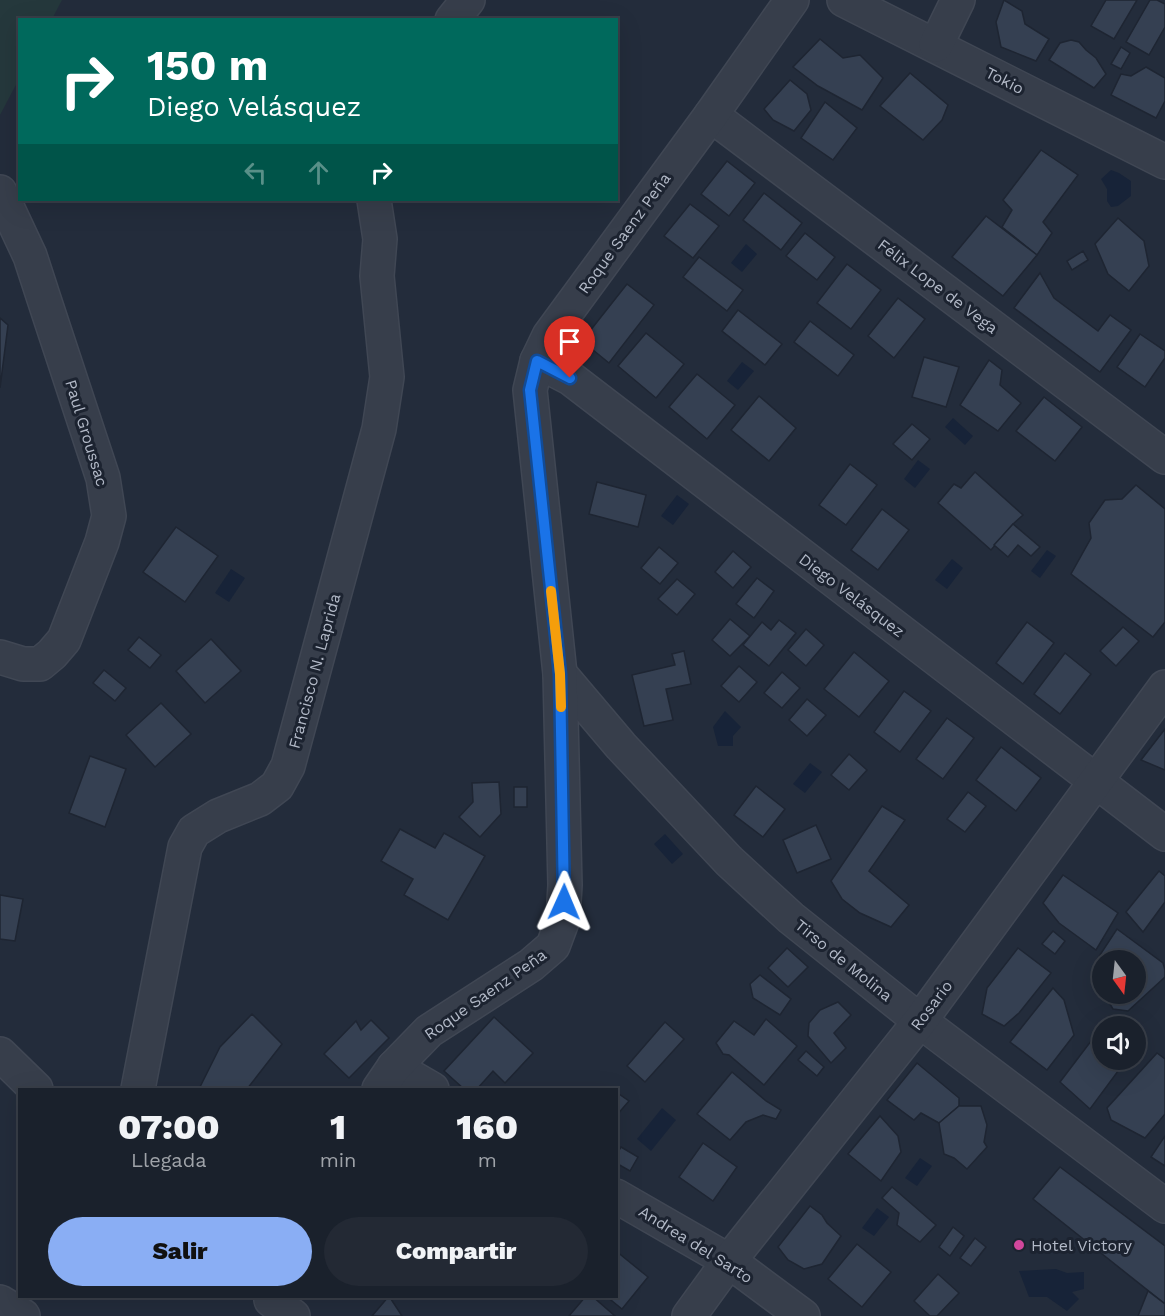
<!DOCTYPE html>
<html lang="es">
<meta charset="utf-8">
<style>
body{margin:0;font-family:"Work Sans",sans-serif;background:#232934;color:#f1f3f6;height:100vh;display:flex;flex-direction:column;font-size:22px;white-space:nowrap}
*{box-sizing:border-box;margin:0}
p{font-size:20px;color:#9fa3a9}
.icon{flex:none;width:33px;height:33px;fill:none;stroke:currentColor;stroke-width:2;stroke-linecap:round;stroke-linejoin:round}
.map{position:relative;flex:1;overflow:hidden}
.drawer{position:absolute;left:18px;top:1088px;width:600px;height:210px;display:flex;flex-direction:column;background:#1a212c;border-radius:0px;box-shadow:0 6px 24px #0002,0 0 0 2px #383e48}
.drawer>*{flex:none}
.top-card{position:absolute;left:18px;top:18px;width:600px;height:183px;border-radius:0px;box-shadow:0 6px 24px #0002,0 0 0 2px #383e48;background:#00695c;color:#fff;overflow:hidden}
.needle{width:39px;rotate:165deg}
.controls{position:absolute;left:1092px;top:950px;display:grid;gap:12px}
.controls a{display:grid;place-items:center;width:54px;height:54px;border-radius:50%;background:#1a212c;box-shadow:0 6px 24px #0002,0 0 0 2px #383e48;font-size:30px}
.pin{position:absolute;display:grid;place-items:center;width:51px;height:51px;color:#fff;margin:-62px -26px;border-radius:50% 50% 50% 0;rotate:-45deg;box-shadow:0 0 6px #0007}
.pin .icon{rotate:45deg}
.me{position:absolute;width:66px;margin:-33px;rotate:1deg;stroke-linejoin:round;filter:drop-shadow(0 0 4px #0008)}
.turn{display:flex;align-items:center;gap:21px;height:126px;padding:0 30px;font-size:27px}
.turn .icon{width:78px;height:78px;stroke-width:2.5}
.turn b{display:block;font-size:42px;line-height:51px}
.lanes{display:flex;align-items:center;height:57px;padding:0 30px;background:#0003;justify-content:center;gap:30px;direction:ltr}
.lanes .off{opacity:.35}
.eta{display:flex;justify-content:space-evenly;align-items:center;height:102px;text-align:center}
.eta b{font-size:36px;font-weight:800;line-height:42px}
.cta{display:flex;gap:12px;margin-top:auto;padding:12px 30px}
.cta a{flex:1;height:69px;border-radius:36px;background:#8aaef4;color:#111;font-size:24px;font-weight:800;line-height:69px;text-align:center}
.cta a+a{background:#232934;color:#f1f3f6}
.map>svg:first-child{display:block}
.green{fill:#25383c}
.water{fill:#172338}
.building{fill:#354052;stroke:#1e2532;stroke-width:1.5}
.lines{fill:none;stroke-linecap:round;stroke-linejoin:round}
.minor-casing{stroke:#404754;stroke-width:36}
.minor{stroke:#373e4b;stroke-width:33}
.route-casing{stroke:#114b97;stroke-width:15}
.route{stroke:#1a73e8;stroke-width:10}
.slow{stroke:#f59e0b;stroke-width:10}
.hotel-dot{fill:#d1479c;stroke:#1c2330;stroke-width:2}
.labels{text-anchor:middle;stroke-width:6;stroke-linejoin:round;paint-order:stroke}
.street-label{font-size:16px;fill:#b2b9c7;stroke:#1c2330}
.poi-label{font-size:16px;fill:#b2b9c7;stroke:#1c2330;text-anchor:start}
</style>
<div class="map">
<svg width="1165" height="1316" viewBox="0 0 1165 1316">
<rect width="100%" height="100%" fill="#232c3b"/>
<!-- green -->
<polygon class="green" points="0,0 62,0 52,19 20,20 19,79 0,115"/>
<!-- water -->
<g class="water">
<polygon points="1111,170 1119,173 1131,181 1131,196 1118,206 1111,207 1107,201 1107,189 1101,179"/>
<polygon points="746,244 757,254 742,272 731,263"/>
<polygon points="742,362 754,371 738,390 727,381"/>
<polygon points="953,418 973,436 965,445 945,427"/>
<polygon points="918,460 930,469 915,488 904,479"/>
<polygon points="677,495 689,504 673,525 661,516"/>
<polygon points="1047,550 1056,556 1040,578 1031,571"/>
<polygon points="952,559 963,568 947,589 935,580"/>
<polygon points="231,569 245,578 229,602 215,593"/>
<polygon points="725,711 741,727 733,736 733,746 718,746 713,727"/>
<polygon points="810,763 822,772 805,793 793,784"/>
<polygon points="665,834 683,854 672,864 654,844"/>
<polygon points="662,1108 676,1120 651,1151 637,1139"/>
<polygon points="920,1158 932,1166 917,1186 905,1178"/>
<polygon points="877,1208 889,1217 874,1236 862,1228"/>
<polygon points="1056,1269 1067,1273 1084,1272 1084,1289 1072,1292 1079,1299 1067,1311 1047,1297 1029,1297 1019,1271"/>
</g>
<!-- building -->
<g class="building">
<polygon points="1004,0 1022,11 1025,24 1049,39 1036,61 1001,47 996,22"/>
<polygon points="1106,0 1137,0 1114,39 1091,26"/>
<polygon points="1150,0 1157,0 1165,4 1165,27 1149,55 1126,42"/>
<polygon points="820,39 843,58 860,55 883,78 862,110 818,86 793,67"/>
<polygon points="1071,40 1079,42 1086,50 1096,58 1106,74 1094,88 1049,60 1060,43"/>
<polygon points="1121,47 1130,53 1121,69 1111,64"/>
<polygon points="1146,67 1165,78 1165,101 1156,118 1111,95 1121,74 1131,76"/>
<polygon points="910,73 948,105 942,120 923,140 880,106"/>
<polygon points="790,80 807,94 811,110 794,131 773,120 764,109"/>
<polygon points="825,102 857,128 833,160 801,138"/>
<polygon points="1041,150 1078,175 1043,222 1052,233 1037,255 1002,227 1012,210 1003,200"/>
<polygon points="727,161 755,183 729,216 701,194"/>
<polygon points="764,193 802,223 781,250 743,220"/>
<polygon points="690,204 719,226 693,258 664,236"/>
<polygon points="986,216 1037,255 1003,296 952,257"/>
<polygon points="1118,218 1144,241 1149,266 1129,291 1108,274 1095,244"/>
<polygon points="805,233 835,257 817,280 786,256"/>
<polygon points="1083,251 1088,260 1072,270 1067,261"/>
<polygon points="699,257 743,290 727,311 683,277"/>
<polygon points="847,264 881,290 851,329 817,303"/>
<polygon points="1040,273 1054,298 1098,331 1110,315 1131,330 1100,372 1014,308"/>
<polygon points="627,284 654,305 609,363 582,341"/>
<polygon points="898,298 925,319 894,358 868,336"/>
<polygon points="738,310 782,344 765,365 722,331"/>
<polygon points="0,318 8,325 0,388"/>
<polygon points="810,321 854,355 838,376 794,342"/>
<polygon points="646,333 684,364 656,398 618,366"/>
<polygon points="1140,334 1165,351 1165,358 1145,387 1117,367"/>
<polygon points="924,357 959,367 946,407 912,397"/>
<polygon points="989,360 1002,370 1000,385 1021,403 998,431 960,405"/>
<polygon points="697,374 735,405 707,439 669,407"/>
<polygon points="759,396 796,428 769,461 731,430"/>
<polygon points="1044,397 1082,427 1055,461 1016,431"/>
<polygon points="912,424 930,439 912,460 893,444"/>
<polygon points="850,464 877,485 846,525 819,505"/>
<polygon points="975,472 1023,515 1013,524 991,550 938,503 954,484 961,488"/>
<polygon points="597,482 646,495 638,527 589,514"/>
<polygon points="1136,485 1165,509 1165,622 1153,637 1071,574 1091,538 1089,523 1105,500 1122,499"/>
<polygon points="882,509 909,530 878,570 851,550"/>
<polygon points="1013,524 1040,547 1031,556 1018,545 1008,557 994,545"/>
<polygon points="176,527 218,556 185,602 143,572"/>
<polygon points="659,547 678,563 660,584 641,568"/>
<polygon points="733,551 751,567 733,588 715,572"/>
<polygon points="757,578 774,591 754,618 736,604"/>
<polygon points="677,579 695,594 677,615 658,599"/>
<polygon points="730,619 750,636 730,656 712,640"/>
<polygon points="779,620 796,633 769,666 743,645 762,622 771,630"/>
<polygon points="1027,622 1054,643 1023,684 996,663"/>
<polygon points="1123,627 1139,641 1116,666 1100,651"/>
<polygon points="806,629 824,645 806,666 788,650"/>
<polygon points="139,637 161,655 150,668 128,650"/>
<polygon points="211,639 241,671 205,703 176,671"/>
<polygon points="684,651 691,684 666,689 673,720 644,726 632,675 675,665 672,654"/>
<polygon points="854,652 889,681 859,717 824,689"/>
<polygon points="1065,653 1091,674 1060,714 1034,694"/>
<polygon points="739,666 757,682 739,702 721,686"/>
<polygon points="104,670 126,688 115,701 93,683"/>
<polygon points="782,672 800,688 782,708 764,693"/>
<polygon points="904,691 931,711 900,752 874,732"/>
<polygon points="807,699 826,715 807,736 789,720"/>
<polygon points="161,703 191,734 155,767 126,735"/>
<polygon points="947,718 974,738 943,779 916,759"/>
<polygon points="1165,729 1165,770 1141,760"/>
<polygon points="1001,747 1041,778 1016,811 976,780"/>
<polygon points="849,754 867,770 849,790 831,775"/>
<polygon points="90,756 126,769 105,827 69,813"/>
<polygon points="499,782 501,814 480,837 459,817 473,802 472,783"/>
<polygon points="756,786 785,809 763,837 734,815"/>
<rect x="514" y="787" width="13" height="20"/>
<polygon points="968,792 986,806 965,832 947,819"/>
<polygon points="882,806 905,820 869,871 909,905 891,927 860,913 842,899 831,881"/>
<polygon points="816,825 831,859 797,873 783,840"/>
<polygon points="400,829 435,848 444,833 485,856 448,920 404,895 413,879 381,861"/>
<polygon points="1159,871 1165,876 1165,902 1143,932 1126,912"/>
<polygon points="1063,875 1118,913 1096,950 1059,923 1043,903"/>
<polygon points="0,895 23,899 15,941 0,939"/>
<polygon points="1117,929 1163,963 1165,970 1165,977 1128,1011 1113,1009 1105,996 1106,993 1136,993 1136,960 1102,960 1102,975 1099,971 1096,961"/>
<polygon points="1053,931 1065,941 1055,954 1042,944"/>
<polygon points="787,948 808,967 788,987 768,968"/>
<polygon points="1018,948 1051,973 1019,1013 1004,1026 982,1014 987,988"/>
<polygon points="760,975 791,999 780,1015 753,998 750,984"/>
<polygon points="1053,988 1064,1000 1074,1035 1047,1070 1010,1042"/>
<polygon points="838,1002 851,1015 834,1033 846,1048 831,1063 808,1036 809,1023 820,1010"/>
<polygon points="252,1014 282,1044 247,1089 199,1089 220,1047"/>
<polygon points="1110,1016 1121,1026 1102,1026 1102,1059 1127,1059 1090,1109 1060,1082"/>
<polygon points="494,1017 533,1053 505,1083 493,1071 477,1089 464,1089 444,1071"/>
<polygon points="766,1019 797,1046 764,1085 729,1055 723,1054 716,1043 734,1021 754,1035"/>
<polygon points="371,1020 389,1038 349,1078 324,1054 356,1021 361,1030"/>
<polygon points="665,1022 684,1039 645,1082 627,1066"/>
<polygon points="806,1051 824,1067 817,1076 798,1060"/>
<polygon points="1157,1053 1165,1059 1165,1114 1145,1138 1111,1120 1107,1108"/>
<polygon points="917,1063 959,1098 959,1106 939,1123 921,1113 914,1120 887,1100"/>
<polygon points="732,1072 766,1101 781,1110 776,1119 763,1115 746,1122 730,1140 697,1114"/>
<polygon points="616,1092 629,1101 616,1116"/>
<polygon points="959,1106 981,1106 987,1125 984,1142 987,1147 967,1169 954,1158 944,1154 939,1123"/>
<polygon points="880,1116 898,1136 901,1152 881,1181 848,1154"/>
<polygon points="1165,1136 1165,1166 1151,1157"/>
<polygon points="703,1143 737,1167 713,1201 679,1177"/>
<polygon points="621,1147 638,1157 630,1171 616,1163 616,1155"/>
<polygon points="1060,1167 1165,1246 1165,1304 1033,1199"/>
<polygon points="892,1187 936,1225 920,1242 897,1225 899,1213 882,1198"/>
<polygon points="810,1206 822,1215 827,1223 841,1236 822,1264 804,1269 788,1260 778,1247"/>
<polygon points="953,1227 964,1236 950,1256 939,1247"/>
<polygon points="975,1238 986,1247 971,1266 960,1258"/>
<polygon points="857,1244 891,1272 862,1307 828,1279"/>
<polygon points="616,1251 648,1277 622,1309 606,1296 616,1296"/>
<polygon points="938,1274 959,1293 937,1316 930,1316 914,1301"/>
<polygon points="1148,1291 1165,1304 1165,1316 1138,1316"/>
<polygon points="389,1296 402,1316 372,1316"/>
<polygon points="586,1296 592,1296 615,1316 569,1316"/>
</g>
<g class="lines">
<defs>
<g id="minor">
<polyline points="844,0 1165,162"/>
<polyline points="452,20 468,0"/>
<polyline points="936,45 958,0"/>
<polyline points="711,115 1165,457"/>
<polyline points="0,192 30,256 43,296 103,478 109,516 102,542 64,640 52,654 40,664 23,664 0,657"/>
<polyline points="537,361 570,378 1165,834"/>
<polyline points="560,674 621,746 729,861 791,918 920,1021 1165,1206"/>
<polyline points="0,1054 36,1089"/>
<polyline points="394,1067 432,1089"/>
<polyline points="138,1089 185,847 194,831 218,816 260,799 277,786 288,766 379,429 387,377 377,276 380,239 374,200"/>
<polyline points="379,1089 394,1067 429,1031 531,965 553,946 563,919 565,885 560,674 530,390 537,361 549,336 711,115 792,0"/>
<polyline points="616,1196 729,1261 803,1316"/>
<polyline points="271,1300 293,1316"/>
<polyline points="0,1302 23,1316"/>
<polyline points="689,1316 729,1261 920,1021 1165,687"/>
</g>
</defs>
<!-- minor casing -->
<use href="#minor" class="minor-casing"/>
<!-- minor -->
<use href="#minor" class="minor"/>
</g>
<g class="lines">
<defs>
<polyline id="route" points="564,902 560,674 530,390 537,361 570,378"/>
</defs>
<!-- route casing -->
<use href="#route" class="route-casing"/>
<!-- route -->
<use href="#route" class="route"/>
<!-- slow -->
<polyline class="slow" points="551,591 560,674 561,707"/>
</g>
<!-- markers -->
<circle class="hotel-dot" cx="1019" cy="1245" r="6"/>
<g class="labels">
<!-- street labels -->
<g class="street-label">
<text transform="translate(1005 80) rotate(27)" y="6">Tokio</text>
<text transform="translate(624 233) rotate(-54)" y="6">Roque Saenz Peña</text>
<text transform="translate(938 286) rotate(37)" y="6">Félix Lope de Vega</text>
<text transform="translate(87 433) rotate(73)" y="6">Paul Groussac</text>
<text transform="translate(852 595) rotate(37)" y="6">Diego Velásquez</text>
<text transform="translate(314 671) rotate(-75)" y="6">Francisco N. Laprida</text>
<text transform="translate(844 960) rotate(39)" y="6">Tirso de Molina</text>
<text transform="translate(485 994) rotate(-35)" y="6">Roque Saenz Peña</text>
<text transform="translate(931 1005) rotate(-53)" y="6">Rosario</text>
<text transform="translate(696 1244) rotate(32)" y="6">Andrea del Sarto</text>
</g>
<!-- poi labels -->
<g class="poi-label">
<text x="1031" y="1251">Hotel Victory</text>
</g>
</g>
</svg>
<div class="controls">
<a><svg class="needle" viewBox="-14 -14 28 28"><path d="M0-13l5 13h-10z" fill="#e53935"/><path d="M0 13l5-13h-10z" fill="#9fa3a9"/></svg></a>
<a><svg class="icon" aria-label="sound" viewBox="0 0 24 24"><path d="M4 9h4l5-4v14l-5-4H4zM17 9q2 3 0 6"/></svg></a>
</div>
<div class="pin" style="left:570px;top:378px;background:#d93025"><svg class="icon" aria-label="arrive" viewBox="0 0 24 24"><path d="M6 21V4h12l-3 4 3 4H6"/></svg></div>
<svg class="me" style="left:564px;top:902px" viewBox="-20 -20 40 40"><path d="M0-17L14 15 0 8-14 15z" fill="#1a73e8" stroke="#fff" stroke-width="4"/></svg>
<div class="top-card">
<div class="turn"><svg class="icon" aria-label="right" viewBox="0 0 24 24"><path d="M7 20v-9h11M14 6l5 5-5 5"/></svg><div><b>150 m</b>Diego Velásquez</div></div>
<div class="lanes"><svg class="icon off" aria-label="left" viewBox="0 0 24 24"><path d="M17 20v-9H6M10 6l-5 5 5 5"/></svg><svg class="icon off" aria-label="ahead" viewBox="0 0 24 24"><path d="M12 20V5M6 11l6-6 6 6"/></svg><svg class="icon" aria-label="right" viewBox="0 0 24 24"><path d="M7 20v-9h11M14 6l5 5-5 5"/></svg></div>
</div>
<section class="drawer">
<div class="eta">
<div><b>07:00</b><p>Llegada</p></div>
<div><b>1</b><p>min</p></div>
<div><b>160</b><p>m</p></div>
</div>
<div class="cta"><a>Salir</a><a>Compartir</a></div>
</section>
</div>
